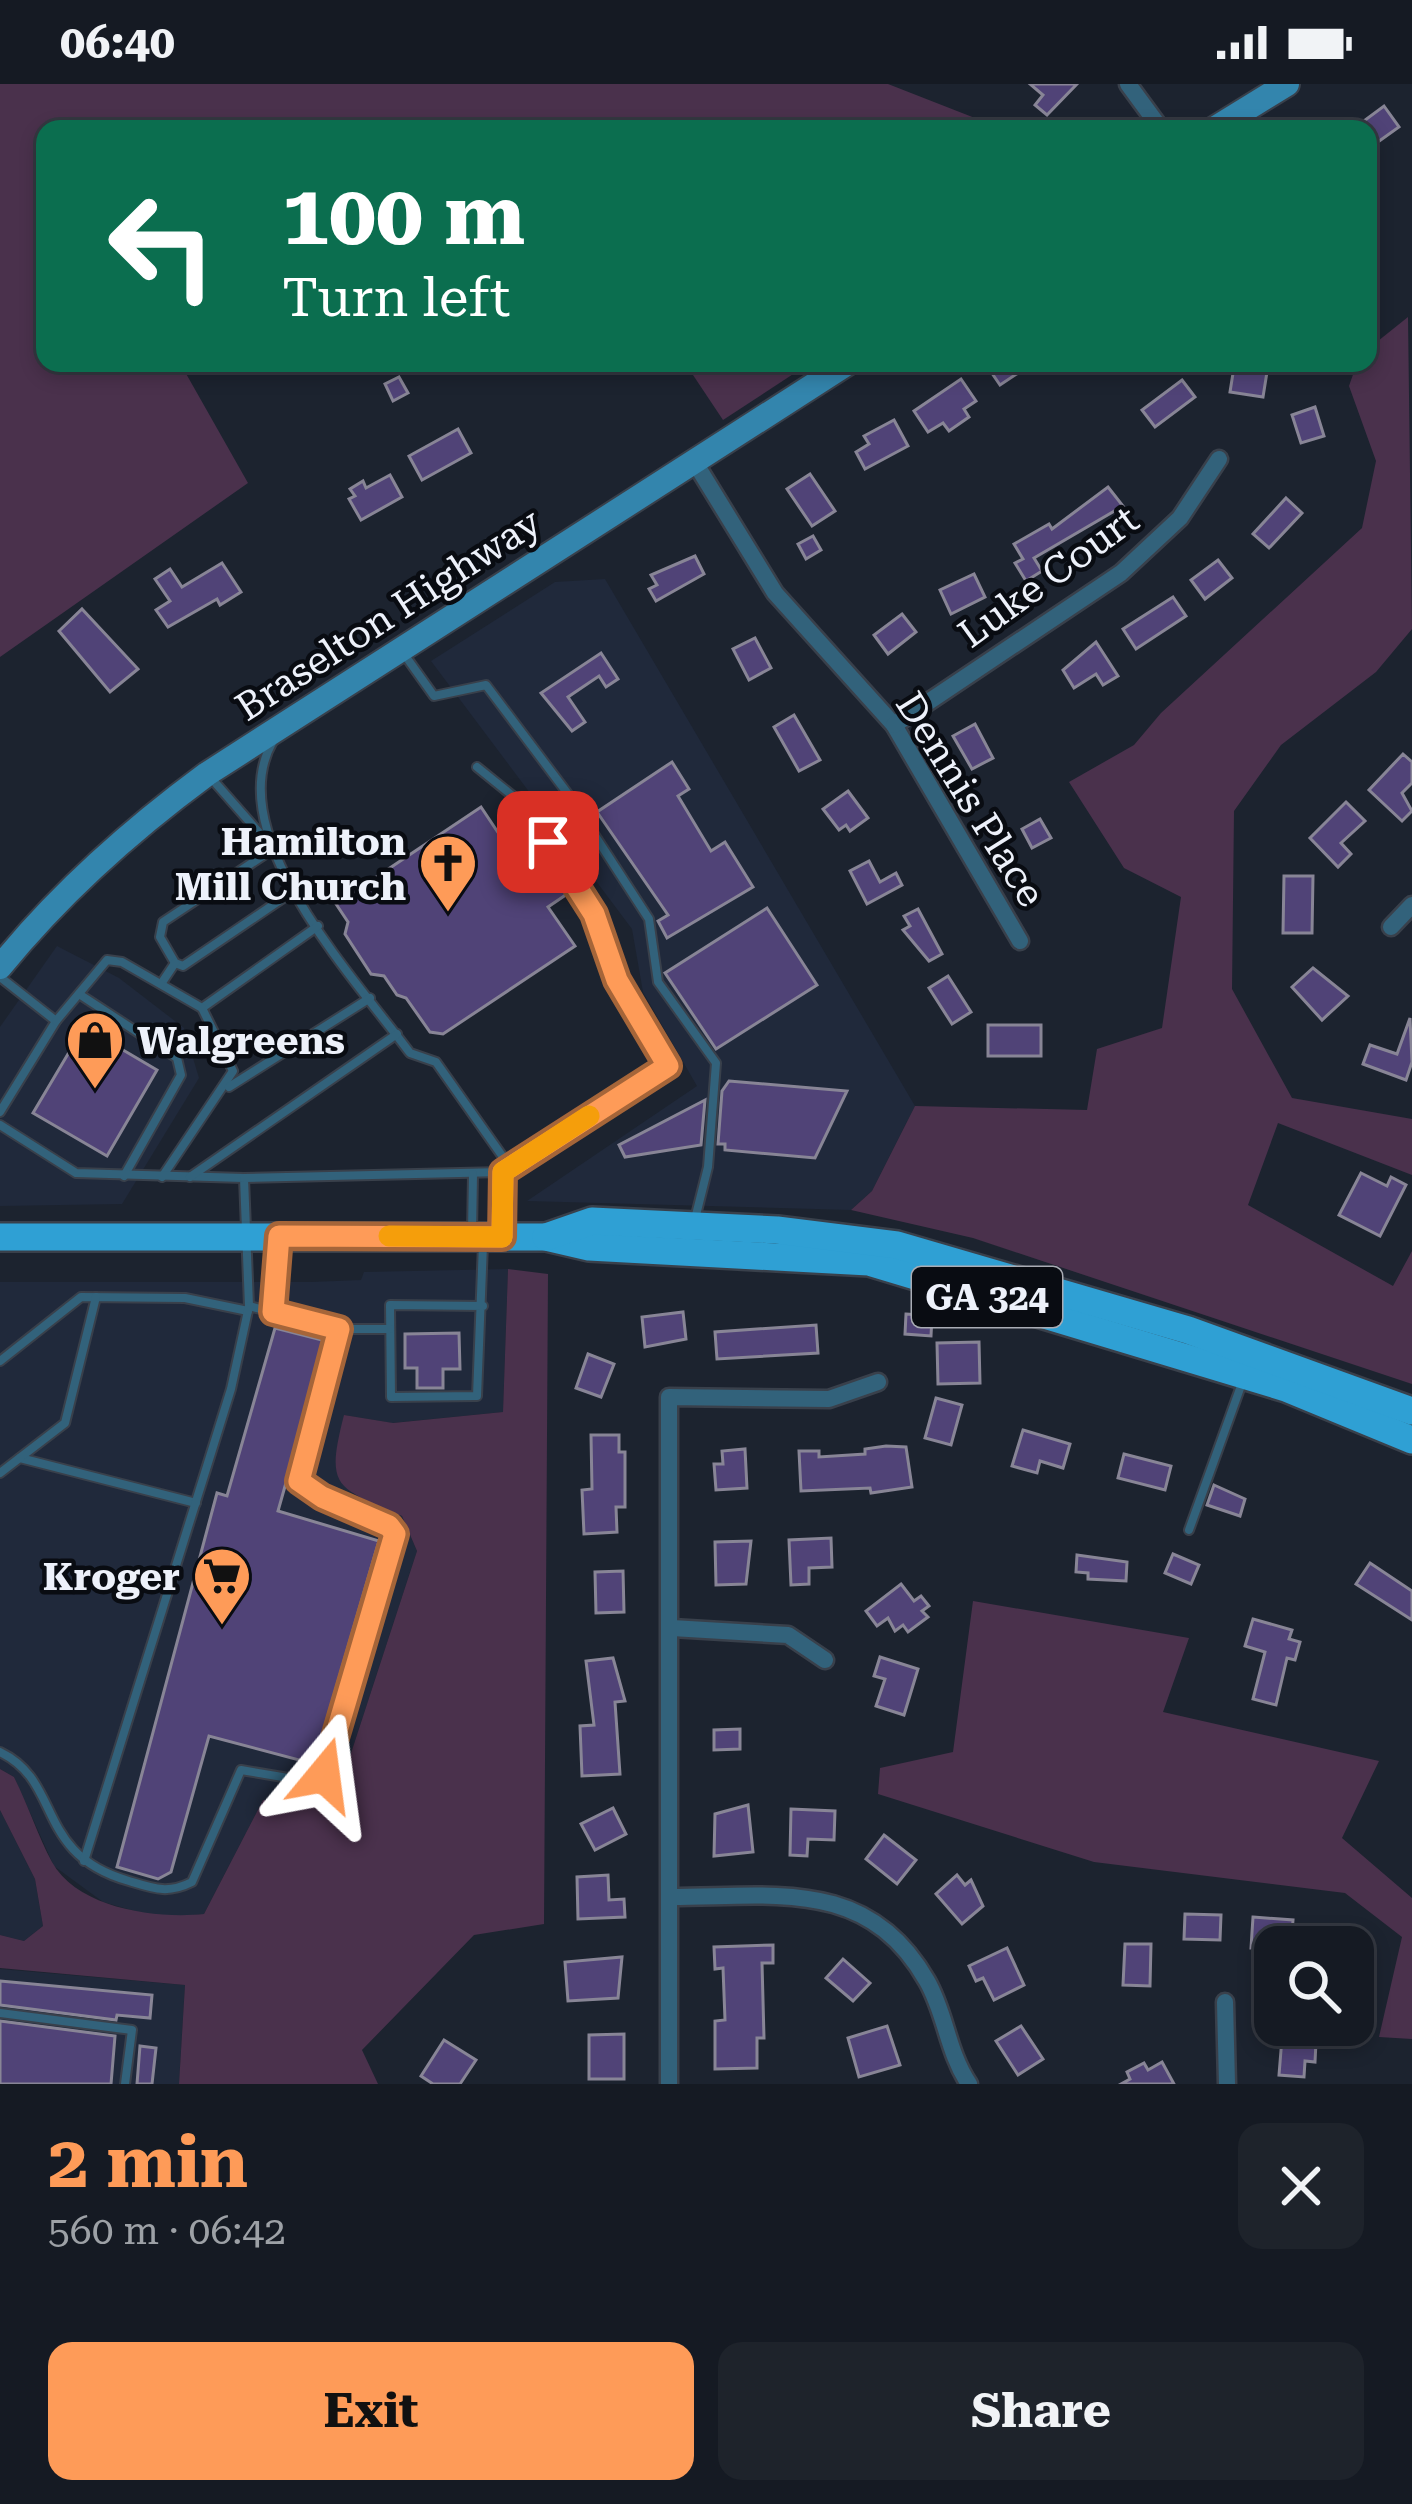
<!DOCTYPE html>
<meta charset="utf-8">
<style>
body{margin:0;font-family:"Roboto Serif",serif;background:#1e232b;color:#f1f3f6;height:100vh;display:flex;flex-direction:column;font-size:45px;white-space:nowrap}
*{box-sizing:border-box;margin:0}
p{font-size:39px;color:#9da1a6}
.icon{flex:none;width:66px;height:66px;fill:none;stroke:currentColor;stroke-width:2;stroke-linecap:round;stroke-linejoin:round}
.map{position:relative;height:2000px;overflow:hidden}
.details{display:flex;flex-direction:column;background:#151a23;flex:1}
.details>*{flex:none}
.banner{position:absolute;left:36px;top:36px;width:1341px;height:252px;border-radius:24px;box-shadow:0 6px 18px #0003,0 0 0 3px #343841;background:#0b6e4f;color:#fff;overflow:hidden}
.buttons{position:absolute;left:1254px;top:1842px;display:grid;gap:24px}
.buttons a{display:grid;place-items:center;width:120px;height:120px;border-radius:24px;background:#151a23;box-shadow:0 6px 18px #0003,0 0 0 3px #343841;font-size:60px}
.pin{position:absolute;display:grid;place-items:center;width:102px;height:102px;color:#fff;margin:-51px;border-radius:24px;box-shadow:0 6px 18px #0006}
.me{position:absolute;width:132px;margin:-66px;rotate:16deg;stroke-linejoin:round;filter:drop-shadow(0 0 9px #0008)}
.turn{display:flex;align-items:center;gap:42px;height:252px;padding:0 48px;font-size:54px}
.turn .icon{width:156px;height:156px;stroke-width:2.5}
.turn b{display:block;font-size:84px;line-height:102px}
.round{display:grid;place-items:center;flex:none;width:126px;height:126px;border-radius:24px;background:#1e232b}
.head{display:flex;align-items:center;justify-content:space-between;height:204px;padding:0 48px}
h1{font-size:72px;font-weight:700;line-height:90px;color:#fe9b58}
.action{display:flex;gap:24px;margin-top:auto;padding:24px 48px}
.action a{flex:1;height:138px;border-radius:24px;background:#fe9b58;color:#111;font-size:48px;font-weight:700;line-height:138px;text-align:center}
.action a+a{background:#1e232b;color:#f1f3f6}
.status{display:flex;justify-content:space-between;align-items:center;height:84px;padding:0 60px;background:#151a23;direction:ltr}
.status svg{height:33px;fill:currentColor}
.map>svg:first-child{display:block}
.built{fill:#20293b}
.green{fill:#4a314c}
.building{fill:#504377;stroke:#888596;stroke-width:3}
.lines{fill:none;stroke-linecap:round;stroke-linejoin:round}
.lane-casing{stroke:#39404b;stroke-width:12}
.street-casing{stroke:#39404b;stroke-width:21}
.secondary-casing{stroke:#39404b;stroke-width:28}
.primary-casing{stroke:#39404b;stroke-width:32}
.lane{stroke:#32627b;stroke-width:8}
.street{stroke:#32627b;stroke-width:16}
.secondary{stroke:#3385ad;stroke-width:24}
.primary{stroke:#2fa0d4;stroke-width:27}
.route-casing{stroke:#a56539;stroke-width:30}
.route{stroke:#fe9b58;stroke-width:21}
.slow{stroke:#f59e0b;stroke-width:21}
.labels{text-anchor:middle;stroke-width:9;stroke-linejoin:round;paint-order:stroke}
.shield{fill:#090c12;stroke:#a9acb4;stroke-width:3}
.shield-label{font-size:36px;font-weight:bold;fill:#edf1fa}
.street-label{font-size:39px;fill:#edf1fa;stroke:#090c12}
.poi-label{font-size:39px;font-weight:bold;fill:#edf1fa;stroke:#090c12;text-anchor:end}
</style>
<div class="status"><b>06:40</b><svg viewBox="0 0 49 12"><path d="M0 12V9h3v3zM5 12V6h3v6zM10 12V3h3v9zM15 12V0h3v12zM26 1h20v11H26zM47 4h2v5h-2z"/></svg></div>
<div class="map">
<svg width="1412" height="2000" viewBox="0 0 1412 2000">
<rect width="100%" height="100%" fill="#1c232f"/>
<!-- built -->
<g class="built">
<polygon points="605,495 915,1022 872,1107 851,1126 527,1117 697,1002 643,908 632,845 431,577 555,498"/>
<polygon points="57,862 119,894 184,944 199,994 122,1120 0,1122 0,943"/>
<polygon points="508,1185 503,1328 392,1339 344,1331 353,1410 402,1432 417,1467 338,1709 323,1719 263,1716 204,1830 159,1834 103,1818 54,1782 14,1693 0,1685 0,1198 311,1198 361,1196 364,1188"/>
<polygon points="0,1726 35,1795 43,1842 24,1857 0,1851"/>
<polygon points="0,1885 185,1901 179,2000 0,2000"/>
</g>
<!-- green -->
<g class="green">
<polygon points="0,0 888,0 1003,45 45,45 45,279 180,279 248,399 0,573"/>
<polygon points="1408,233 1412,545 1376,588 1281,661 1234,727 1232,905 1292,1014 1412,1035 1412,1091 1278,1039 1248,1121 1393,1202 1412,1167 1412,1300 973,1154 851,1126 872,1107 915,1022 1087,1026 1097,965 1162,944 1181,813 1124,784 1069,698 1134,661 1161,629 1362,444 1376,377 1349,302 1357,279 1368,279 1368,265"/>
<polygon points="685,279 810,279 723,336"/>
<path d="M508,1185L548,1190L544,1840L474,1851L362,1966L378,2000H179L185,1901L0,1884V1851L24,1857L43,1842L35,1795L0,1726V1685L14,1693C28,1721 38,1752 52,1778C78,1825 157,1835 204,1830L263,1716L323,1719L338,1709L417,1467L402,1432C336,1403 325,1405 344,1331L393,1339L503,1328Z"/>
<polygon points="973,1517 1189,1554 1163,1628 1379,1677 1342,1754 1412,1814 1412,1955 1379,1953 1402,1853 1345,1809 1094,1778 878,1710 880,1684 953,1668"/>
</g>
<!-- building -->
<g class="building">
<polygon points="1030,0 1077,0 1047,31 1035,21 1043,11"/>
<polygon points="1384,22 1399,43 1368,65 1368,45 1353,45"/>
<polygon points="985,279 1033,279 1000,301"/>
<polygon points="1234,283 1267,288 1263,313 1230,308"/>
<polygon points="399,293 408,309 393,317 385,300"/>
<polygon points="961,295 976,317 964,325 969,333 949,347 943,339 928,348 914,327"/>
<polygon points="1182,296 1195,313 1155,343 1142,326"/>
<polygon points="1315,323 1324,352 1301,359 1292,331"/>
<polygon points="894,336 908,362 865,385 856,368 869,360 864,352"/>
<polygon points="458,345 471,369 422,396 409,372"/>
<polygon points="810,390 835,427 812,442 787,405"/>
<polygon points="390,391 402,413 361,436 349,415 355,412 350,405 363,397 366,404"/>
<polygon points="1108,403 1123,422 1034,474 1042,487 1026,497 1015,479 1023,475 1014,460 1049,440 1052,445"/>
<polygon points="1286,414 1302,429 1269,464 1253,450"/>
<polygon points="813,452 821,466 806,475 798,460"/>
<polygon points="695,472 704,490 656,517 649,505 657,501 651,491"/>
<polygon points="1218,476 1232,494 1205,515 1191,496"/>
<polygon points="222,479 241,508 220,521 217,515 168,543 156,526 170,517 155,495 170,485 182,503"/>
<polygon points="974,490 985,513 951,530 940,506"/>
<polygon points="1173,513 1186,532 1136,565 1123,545"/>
<polygon points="82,525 138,585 110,608 59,547"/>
<polygon points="902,530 916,548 888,570 874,551"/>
<polygon points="755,554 771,584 749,596 733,565"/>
<polygon points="1096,558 1118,592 1103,601 1096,590 1074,604 1063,586"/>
<polygon points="601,569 618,595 606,603 599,592 568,613 585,638 572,647 541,609"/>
<polygon points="794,631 820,676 799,687 774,643"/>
<polygon points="975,640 993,674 972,685 953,652"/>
<polygon points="1403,670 1412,678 1412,699 1402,709 1412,727 1402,737 1369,706"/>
<polygon points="672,678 689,705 678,712 711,767 725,758 753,803 667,854 658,837 668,831 597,728"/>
<polygon points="848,707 868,734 850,747 846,741 839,746 823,725"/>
<polygon points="1346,718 1365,737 1341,759 1351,770 1338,783 1310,754"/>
<polygon points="481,723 515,774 521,770 536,791 552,780 570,808 548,823 575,862 443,950 430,948 406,914 397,911 384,892 371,890 345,850 348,838 336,820"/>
<polygon points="1040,735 1051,754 1032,764 1022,745"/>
<polygon points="869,777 880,798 896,789 902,801 867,820 850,787"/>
<polygon points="1284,792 1313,792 1312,849 1283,849"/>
<polygon points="767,824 817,901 716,965 665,889"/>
<polygon points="918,825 942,870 929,877 903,846 910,842 904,832"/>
<polygon points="1313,884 1348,912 1322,936 1292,903"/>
<polygon points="948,892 971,928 952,940 929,904"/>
<polygon points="1410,934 1412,978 1406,996 1363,980 1370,961 1397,970"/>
<rect x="988" y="941" width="53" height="31"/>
<polygon points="84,943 157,986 107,1072 33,1029"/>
<polygon points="729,997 847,1007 815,1074 725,1066 725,1060 718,1060 722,1007"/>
<polygon points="705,1016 701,1061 625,1073 619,1061"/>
<polygon points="1361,1089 1387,1102 1391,1093 1406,1101 1380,1152 1339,1131"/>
<polygon points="683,1228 686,1255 645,1263 642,1233"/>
<polygon points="906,1230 932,1232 931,1252 905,1250"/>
<polygon points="816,1241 818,1269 717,1275 715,1248"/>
<polygon points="275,1244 326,1257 278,1427 379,1457 314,1680 209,1652 171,1788 158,1795 117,1783 217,1409 227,1412"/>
<polygon points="459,1249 460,1285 443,1285 443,1304 417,1304 417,1284 405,1284 405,1250"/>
<polygon points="979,1258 980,1299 938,1300 937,1259"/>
<polygon points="588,1270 614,1280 601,1313 576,1304"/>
<polygon points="936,1314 962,1321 951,1361 925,1354"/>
<polygon points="1023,1346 1070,1360 1063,1384 1040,1377 1037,1389 1012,1382"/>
<polygon points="591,1351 619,1351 619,1368 625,1368 625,1423 616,1423 617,1448 584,1450 582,1406 592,1405"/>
<polygon points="886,1362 906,1363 912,1403 871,1409 870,1404 801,1407 799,1367 819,1367 819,1373 865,1370 865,1365"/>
<polygon points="745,1365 747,1404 716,1406 714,1380 723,1380 722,1367"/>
<polygon points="1124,1370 1171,1382 1165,1406 1118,1394"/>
<polygon points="1214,1401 1245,1415 1240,1432 1207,1421"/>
<polygon points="831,1454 832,1483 809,1484 809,1500 791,1501 789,1456"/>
<polygon points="751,1457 746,1500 716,1501 715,1458"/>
<polygon points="1173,1470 1199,1481 1191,1500 1165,1489"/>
<polygon points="1077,1471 1127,1478 1126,1497 1088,1495 1088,1489 1076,1488"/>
<polygon points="1370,1479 1412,1507 1412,1536 1356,1500"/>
<polygon points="623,1487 624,1528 596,1529 595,1488"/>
<polygon points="901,1500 914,1517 921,1512 929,1522 922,1527 928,1533 908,1548 903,1541 895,1547 888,1534 877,1542 866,1527"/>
<polygon points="1253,1535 1292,1546 1289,1555 1300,1558 1295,1576 1287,1574 1276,1621 1253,1615 1265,1568 1245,1562"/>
<polygon points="880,1573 918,1585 904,1631 876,1622 885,1595 874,1592"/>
<polygon points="613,1574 625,1617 615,1618 620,1690 582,1692 580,1642 594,1641 586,1577"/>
<polygon points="740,1645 740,1665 714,1666 714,1646"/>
<polygon points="748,1721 753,1768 714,1772 715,1730"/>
<polygon points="613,1724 626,1750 595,1766 581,1740"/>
<polygon points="791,1725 835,1727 834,1756 808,1755 807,1772 790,1771"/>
<polygon points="884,1751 916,1776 897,1800 866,1775"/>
<polygon points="608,1791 609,1816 624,1815 625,1833 578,1835 577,1793"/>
<polygon points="957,1791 965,1801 971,1796 983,1822 962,1840 936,1810"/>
<polygon points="1185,1830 1221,1831 1220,1856 1184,1855"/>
<polygon points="1253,1833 1293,1836 1291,1863 1251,1864"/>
<polygon points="1125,1860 1151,1860 1150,1902 1123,1901"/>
<polygon points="773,1861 773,1879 762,1879 764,1954 757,1954 757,1984 715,1985 715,1937 725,1936 723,1884 715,1885 714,1863"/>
<polygon points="1007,1864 1024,1901 994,1916 983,1894 976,1897 969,1882"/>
<polygon points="622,1873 618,1914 568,1917 565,1878"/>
<polygon points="843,1875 870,1899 853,1917 826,1894"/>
<polygon points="0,1897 152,1911 150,1934 117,1931 116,1936 0,1921"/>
<polygon points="0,1937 115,1952 111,2000 0,2000"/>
<polygon points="887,1942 900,1981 859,1993 848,1954"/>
<polygon points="1021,1942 1043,1975 1018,1991 996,1957"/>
<polygon points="624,1950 624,1995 589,1995 589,1951"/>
<polygon points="1282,1954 1316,1958 1315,1978 1305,1977 1304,1993 1279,1991"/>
<polygon points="444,1956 476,1976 460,2000 433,2000 421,1992"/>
<polygon points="140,1962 156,1964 152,2000 137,2000"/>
<polygon points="1162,1978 1174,2000 1121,2000 1130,1995 1127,1988 1144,1979 1148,1986"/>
</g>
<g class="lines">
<defs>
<g id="lane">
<polyline points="404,570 434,612 486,601 568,710 649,835 658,898 716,979 708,1083 695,1135"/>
<path d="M273,657C219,750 357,897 410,969L436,978L510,1083"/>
<polyline points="212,695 270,761"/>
<polyline points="273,765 163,838 160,853 175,879 183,882 292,808"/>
<polyline points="0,893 56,937 0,1028"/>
<polyline points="161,900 175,879"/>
<polyline points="79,910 177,974 181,991 124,1092"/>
<polyline points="202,924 318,842"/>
<polyline points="56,937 107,876 122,878 202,924 233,987 162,1093"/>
<polyline points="229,1003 370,914"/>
<polyline points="0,1041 76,1089 244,1094 249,1222"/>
<polyline points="190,1093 397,950"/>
<polyline points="244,1094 503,1088 668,982 617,896 594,830 524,721 477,683"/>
<polyline points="502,1145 503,1088"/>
<polyline points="472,1148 473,1090"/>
<polyline points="483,1222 390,1221 391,1313 477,1312 483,1160"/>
<polyline points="273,1228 279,1158"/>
<polyline points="0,1277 81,1213 185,1214 248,1227"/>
<polyline points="20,1374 196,1419"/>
<polyline points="0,1389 65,1339 96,1213"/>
<polyline points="1189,1446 1242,1299"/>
<path d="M0,1668C63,1698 34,1770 129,1797C155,1805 168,1810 192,1798L241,1686L312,1698L324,1691L395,1451L389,1441L322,1413L300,1397L339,1245H390"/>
<polyline points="84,1777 231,1305 249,1222 339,1245"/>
<polyline points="0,1929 132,1946 125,2000"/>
</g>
<g id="street">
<polyline points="1128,0 1161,45"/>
<polyline points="694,377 775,509 894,641 1020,857"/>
<polyline points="894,641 1121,489 1180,434 1219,375"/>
<polyline points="1391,843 1412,821"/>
<polyline points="672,1544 788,1551 825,1576"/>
<path d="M671,1813C774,1813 868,1793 927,1897C946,1930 947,1967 969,2000"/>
<polyline points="1225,1918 1227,2000"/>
<polyline points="669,2000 669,1313 829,1315 878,1298"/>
</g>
<g id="secondary">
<polyline points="1214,45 1287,0"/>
<path d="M0,883C60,809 131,746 207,690L848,279"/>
</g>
<g id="primary">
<polyline points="0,1153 546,1153 589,1163 869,1178 1286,1304 1412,1356"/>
<polyline points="546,1153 592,1137 777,1146 897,1161 1188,1246 1412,1327"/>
</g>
</defs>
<!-- lane casing -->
<use href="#lane" class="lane-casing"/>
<!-- street casing -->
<use href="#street" class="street-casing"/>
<!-- secondary casing -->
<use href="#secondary" class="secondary-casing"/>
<!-- primary casing -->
<use href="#primary" class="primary-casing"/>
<!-- lane -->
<use href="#lane" class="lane"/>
<!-- street -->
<use href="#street" class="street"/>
<!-- secondary -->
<use href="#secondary" class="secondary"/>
<!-- primary -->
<use href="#primary" class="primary"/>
</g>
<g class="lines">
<defs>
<polyline id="route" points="324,1691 395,1450 389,1442 322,1413 299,1397 339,1245 273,1228 279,1152 502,1153 503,1088 668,982 617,896 594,830 548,758"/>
</defs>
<!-- route casing -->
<use href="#route" class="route-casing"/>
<!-- route -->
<use href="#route" class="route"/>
<!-- slow -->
<polyline class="slow" points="389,1152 502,1153 503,1088 589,1032"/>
</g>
<!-- icons -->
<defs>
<symbol id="church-pin" viewBox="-11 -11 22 30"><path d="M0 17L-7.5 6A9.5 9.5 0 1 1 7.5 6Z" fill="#fe9b58" stroke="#090c12"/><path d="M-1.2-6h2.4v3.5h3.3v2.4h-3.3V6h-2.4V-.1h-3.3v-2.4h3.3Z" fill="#111"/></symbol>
<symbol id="shop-pin" viewBox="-11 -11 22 30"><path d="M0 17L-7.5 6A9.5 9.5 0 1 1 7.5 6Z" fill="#fe9b58" stroke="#090c12"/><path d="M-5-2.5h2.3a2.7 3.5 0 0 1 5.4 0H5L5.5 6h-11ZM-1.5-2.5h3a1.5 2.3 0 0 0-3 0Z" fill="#111"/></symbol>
<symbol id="supermarket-pin" viewBox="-11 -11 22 30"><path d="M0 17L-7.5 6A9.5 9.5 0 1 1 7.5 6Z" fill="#fe9b58" stroke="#090c12"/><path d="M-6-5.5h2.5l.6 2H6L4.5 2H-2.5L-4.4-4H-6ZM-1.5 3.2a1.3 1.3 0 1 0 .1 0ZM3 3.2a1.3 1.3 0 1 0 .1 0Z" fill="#111"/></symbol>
</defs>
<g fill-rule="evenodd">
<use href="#church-pin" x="415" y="746" width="66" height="90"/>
<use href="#shop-pin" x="62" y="923" width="66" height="90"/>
<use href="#supermarket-pin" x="189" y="1459" width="66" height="90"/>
</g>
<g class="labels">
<!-- shield labels -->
<rect class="shield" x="912" y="1183" width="150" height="60" rx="9"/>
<g class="shield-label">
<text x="987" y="1226">GA 324</text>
</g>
<!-- street labels -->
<g class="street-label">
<text transform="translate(1048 492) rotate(-36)" y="14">Luke Court</text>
<text transform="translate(388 530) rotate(-33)" y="14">Braselton Highway</text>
<text transform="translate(971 715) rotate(58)" y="14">Dennis Place</text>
</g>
<!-- poi labels -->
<g class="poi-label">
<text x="406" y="771">Hamilton<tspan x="406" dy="45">Mill Church</tspan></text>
<text x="137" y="970" text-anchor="start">Walgreens</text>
<text x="180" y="1506">Kroger</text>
</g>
</g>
</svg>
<div class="buttons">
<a><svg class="icon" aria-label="search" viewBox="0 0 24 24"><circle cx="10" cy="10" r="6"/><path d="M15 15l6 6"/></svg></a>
</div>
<div class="pin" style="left:548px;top:758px;background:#d93025"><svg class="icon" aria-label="arrive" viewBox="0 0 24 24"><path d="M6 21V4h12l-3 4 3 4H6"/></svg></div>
<svg class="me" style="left:324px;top:1691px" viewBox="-20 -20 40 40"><path d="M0-17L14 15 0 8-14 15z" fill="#fe9b58" stroke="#fff" stroke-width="4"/></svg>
<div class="banner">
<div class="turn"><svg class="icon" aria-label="left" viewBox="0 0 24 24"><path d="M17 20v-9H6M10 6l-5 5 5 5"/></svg><div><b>100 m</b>Turn left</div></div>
</div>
</div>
<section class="details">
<div class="head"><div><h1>2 min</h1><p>560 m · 06:42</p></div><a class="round"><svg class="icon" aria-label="close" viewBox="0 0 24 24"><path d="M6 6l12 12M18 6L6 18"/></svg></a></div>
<div class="action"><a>Exit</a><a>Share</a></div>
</section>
